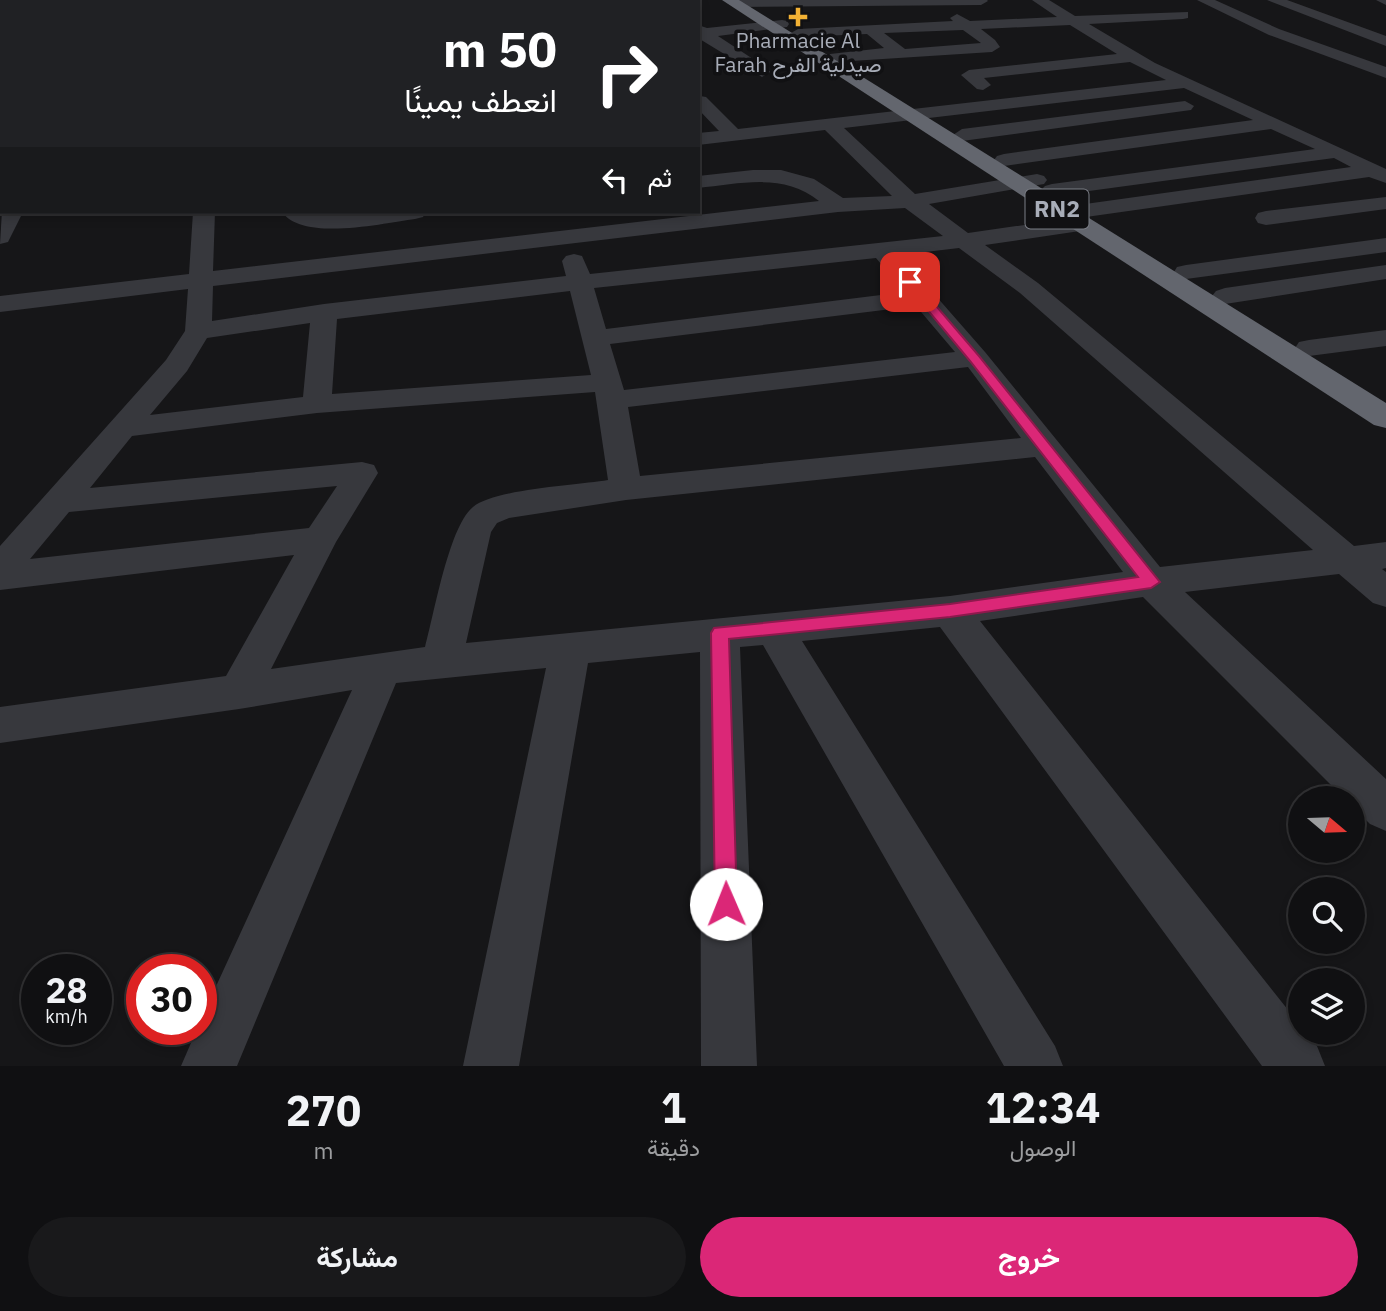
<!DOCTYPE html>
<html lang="ar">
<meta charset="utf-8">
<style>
body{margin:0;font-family:"IBM Plex Sans",Vazirmatn,sans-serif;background:#19191b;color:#f1f3f6;direction:rtl;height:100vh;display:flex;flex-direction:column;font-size:26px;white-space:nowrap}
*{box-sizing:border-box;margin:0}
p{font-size:23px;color:#9c9d9f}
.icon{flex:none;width:38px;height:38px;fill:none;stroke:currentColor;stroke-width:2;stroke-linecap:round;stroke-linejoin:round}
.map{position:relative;height:1066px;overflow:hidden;direction:ltr}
.side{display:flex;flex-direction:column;background:#101012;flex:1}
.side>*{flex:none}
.banner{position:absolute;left:0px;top:0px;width:700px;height:214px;box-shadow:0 4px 10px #0003,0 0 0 2px #303032;direction:rtl;background:#202124;color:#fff;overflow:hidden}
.needle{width:46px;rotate:109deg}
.tools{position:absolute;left:1288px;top:786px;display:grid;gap:14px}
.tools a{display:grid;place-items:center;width:77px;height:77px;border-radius:50%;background:#101012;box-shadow:0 4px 10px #0003,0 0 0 2px #303032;font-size:35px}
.speed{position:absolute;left:21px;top:954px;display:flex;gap:14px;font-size:35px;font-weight:700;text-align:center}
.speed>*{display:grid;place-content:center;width:91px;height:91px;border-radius:50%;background:#101012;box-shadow:0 4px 10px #0003,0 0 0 2px #303032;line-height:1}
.speed small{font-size:18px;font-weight:400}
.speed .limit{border:10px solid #d22;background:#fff;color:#111}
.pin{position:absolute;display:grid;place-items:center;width:60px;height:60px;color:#fff;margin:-30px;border-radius:14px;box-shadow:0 4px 10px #0006}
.me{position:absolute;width:77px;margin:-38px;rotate:359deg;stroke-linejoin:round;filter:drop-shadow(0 0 5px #0008)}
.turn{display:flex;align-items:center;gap:24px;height:147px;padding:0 28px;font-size:32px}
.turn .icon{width:91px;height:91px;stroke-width:2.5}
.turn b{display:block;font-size:49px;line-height:60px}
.then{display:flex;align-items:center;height:66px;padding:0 28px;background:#0003;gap:14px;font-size:26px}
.eta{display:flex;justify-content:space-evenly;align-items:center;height:119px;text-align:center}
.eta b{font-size:42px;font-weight:700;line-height:49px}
.cta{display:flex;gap:14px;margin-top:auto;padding:14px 28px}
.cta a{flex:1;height:80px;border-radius:42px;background:#db2777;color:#fff;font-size:28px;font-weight:700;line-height:80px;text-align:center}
.cta a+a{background:#19191b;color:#f1f3f6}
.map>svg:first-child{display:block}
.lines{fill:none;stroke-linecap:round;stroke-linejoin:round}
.minor{fill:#37383d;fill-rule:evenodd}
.highway{fill:#63666e;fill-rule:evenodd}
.route{fill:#db2777;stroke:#8e194d;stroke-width:2}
.poi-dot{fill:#f2b134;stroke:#111113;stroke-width:2.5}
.labels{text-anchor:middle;stroke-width:7;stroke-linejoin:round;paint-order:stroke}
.far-poi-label{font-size:21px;fill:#a8adb8;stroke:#111113}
.shield{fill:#111113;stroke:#7b7e86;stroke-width:2}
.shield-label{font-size:23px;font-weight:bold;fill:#a8adb8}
</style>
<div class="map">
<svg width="1386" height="1066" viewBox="0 0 1386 1066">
<rect width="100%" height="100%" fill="#161618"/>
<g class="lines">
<!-- minor -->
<g class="minor">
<polygon points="169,0 191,0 167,2"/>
<polygon points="271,0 288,0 269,2"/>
<polygon points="566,0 595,0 564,2"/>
<polygon points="648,0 663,0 665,2 649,2"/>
<polygon points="730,0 987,0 988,1 981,5 734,7 727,3"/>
<path d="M1032,0H1049L1075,16L1188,12V18L1183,19L1089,24L1155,63L1386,169V183L1369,177L1086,217L1078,215L1075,210L1078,205L1351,167L1334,158L1052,196L1045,194L1041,190L1045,186L1052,184L1315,149L1271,129L1004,166L997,164L994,160L997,156L1004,154L1253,120L1184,88L844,128L915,194L1037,174L1044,176L1047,180L1044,184L929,204L968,233L1080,217L1088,219L1091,224L1088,229L1080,231L985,245L1038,283L1354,546L1386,542V568L1382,569L1386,572V607L1373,603L1339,574L1185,592L1386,779V831L1370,824L1353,807V798H1344L1143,597L980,621L1300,1025V1032H1306L1317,1046L1325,1066H1262L940,627L802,641L1055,1046L1063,1066H1004L763,645L740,647L757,1066H701L700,652L588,663L519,1066H463L546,668L396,683L237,1066H181L197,1029H201V1019L352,690L239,709L0,743V707L226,676L294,555L0,590V546L166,360L185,331L188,289L0,312V296L189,274L193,212H215L213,271L819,201C784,172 740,184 698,188V176L753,170H781L814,179L843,198L892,196L825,130L698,145V133L719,131L698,109L700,96L706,97L738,129L1166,80L1130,62L984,78L991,85L983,90L977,89L961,75L969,70L1117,54L1070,25L981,29L995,40L1000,47L992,52L836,62L830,60L828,57L830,54L884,48L867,34L798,37L791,33L798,29L953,21L950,18L957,14L970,21L1057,17ZM963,30L981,43L905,49L884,33ZM905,208L943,236L590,274L582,256L574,254L566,256L562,261L566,276L324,304L212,321L213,286L838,212ZM959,248L1020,293L1313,550L1160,567L985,352L900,255ZM876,258L905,292L606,329L594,288ZM570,291L591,375L332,394L337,319ZM916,306L955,352L624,390L610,344ZM310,323L303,397L150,415L187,371L207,338ZM968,367L1021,438L640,476L628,407ZM595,392L608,480C578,485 494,489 473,507C449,526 434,615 425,647L271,669L336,542L378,473L374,465L362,462L90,488L132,436L317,413ZM1035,457L1123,572L950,596L466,643L491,532L497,523L509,518L626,500ZM337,486L309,528L30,559L69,512Z"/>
<polygon points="1197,0 1215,0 1279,29 1386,67 1386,78 1269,35"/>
<polygon points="1267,0 1287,0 1386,36 1386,46"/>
<polygon points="1376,0 1386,0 1386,5"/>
<polygon points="782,20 787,21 789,24 787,27 718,36 768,69 770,72 762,77 698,38 698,25 707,28"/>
<rect x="0" y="81" width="2" height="10"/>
<polygon points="1185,101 1194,106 1191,110 962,141 953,135 962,129"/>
<polygon points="0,179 2,179 0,192"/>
<polygon points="1386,197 1386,209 1266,225 1258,223 1255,218 1258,213 1266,211"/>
<polygon points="2,211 23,212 8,242 0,244"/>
<path d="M282,212L332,215L426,212L423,217L415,219C384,223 303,242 282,212Z"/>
<polygon points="1386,238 1386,252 1186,279 1177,277 1174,272 1177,267 1186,265"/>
<polygon points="1386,265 1386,279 1225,304 1216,301 1212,296 1216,291 1225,288"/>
<polygon points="1386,330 1386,346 1309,356 1299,354 1295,348 1299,342 1309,340"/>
</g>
<!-- highway -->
<polygon class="highway" points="722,0 739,0 1386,403 1386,428 1374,425"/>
</g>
<!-- route -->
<polygon class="route" points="906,280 914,280 979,356 1160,582 1151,588 950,617 729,639 737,904 734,912 726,915 718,912 715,904 711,633 714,628 950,604 1138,577 970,361 906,284"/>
<!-- markers -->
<path class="poi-dot" d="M794.5 6.5h7v7h7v7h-7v7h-7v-7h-7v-7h7z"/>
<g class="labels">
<!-- far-poi labels -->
<g class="far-poi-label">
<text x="798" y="48">Pharmacie Al<tspan x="798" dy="24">Farah صيدلية الفرح</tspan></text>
</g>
<!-- shield labels -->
<rect class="shield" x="1025.5" y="189.5" width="63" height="39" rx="5"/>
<g class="shield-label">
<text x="1057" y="217">RN2</text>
</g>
</g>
</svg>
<div class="tools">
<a><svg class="needle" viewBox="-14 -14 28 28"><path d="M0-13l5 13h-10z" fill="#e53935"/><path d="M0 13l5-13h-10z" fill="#9c9d9f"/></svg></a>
<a><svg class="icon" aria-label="search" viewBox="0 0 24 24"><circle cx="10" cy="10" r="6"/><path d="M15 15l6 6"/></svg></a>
<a><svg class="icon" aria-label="layers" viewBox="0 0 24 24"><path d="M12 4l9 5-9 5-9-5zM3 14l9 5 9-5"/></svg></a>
</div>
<div class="speed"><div>28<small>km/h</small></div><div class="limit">30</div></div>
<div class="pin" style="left:910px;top:282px;background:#d93025"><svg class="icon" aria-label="arrive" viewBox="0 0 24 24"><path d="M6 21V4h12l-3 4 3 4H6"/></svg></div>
<svg class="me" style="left:726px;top:904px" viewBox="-20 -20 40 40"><circle r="19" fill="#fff"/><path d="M0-13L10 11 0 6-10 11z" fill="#db2777"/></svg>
<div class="banner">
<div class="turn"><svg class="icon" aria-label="right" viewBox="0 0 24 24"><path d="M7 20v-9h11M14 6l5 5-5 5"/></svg><div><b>50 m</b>انعطف يمينًا</div></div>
<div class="then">ثم<svg class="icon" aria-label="left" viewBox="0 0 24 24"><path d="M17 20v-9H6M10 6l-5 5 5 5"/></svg></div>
</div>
</div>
<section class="side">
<div class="eta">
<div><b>12:34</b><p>الوصول</p></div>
<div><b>1</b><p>دقيقة</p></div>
<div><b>270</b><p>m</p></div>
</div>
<div class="cta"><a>خروج</a><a>مشاركة</a></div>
</section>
